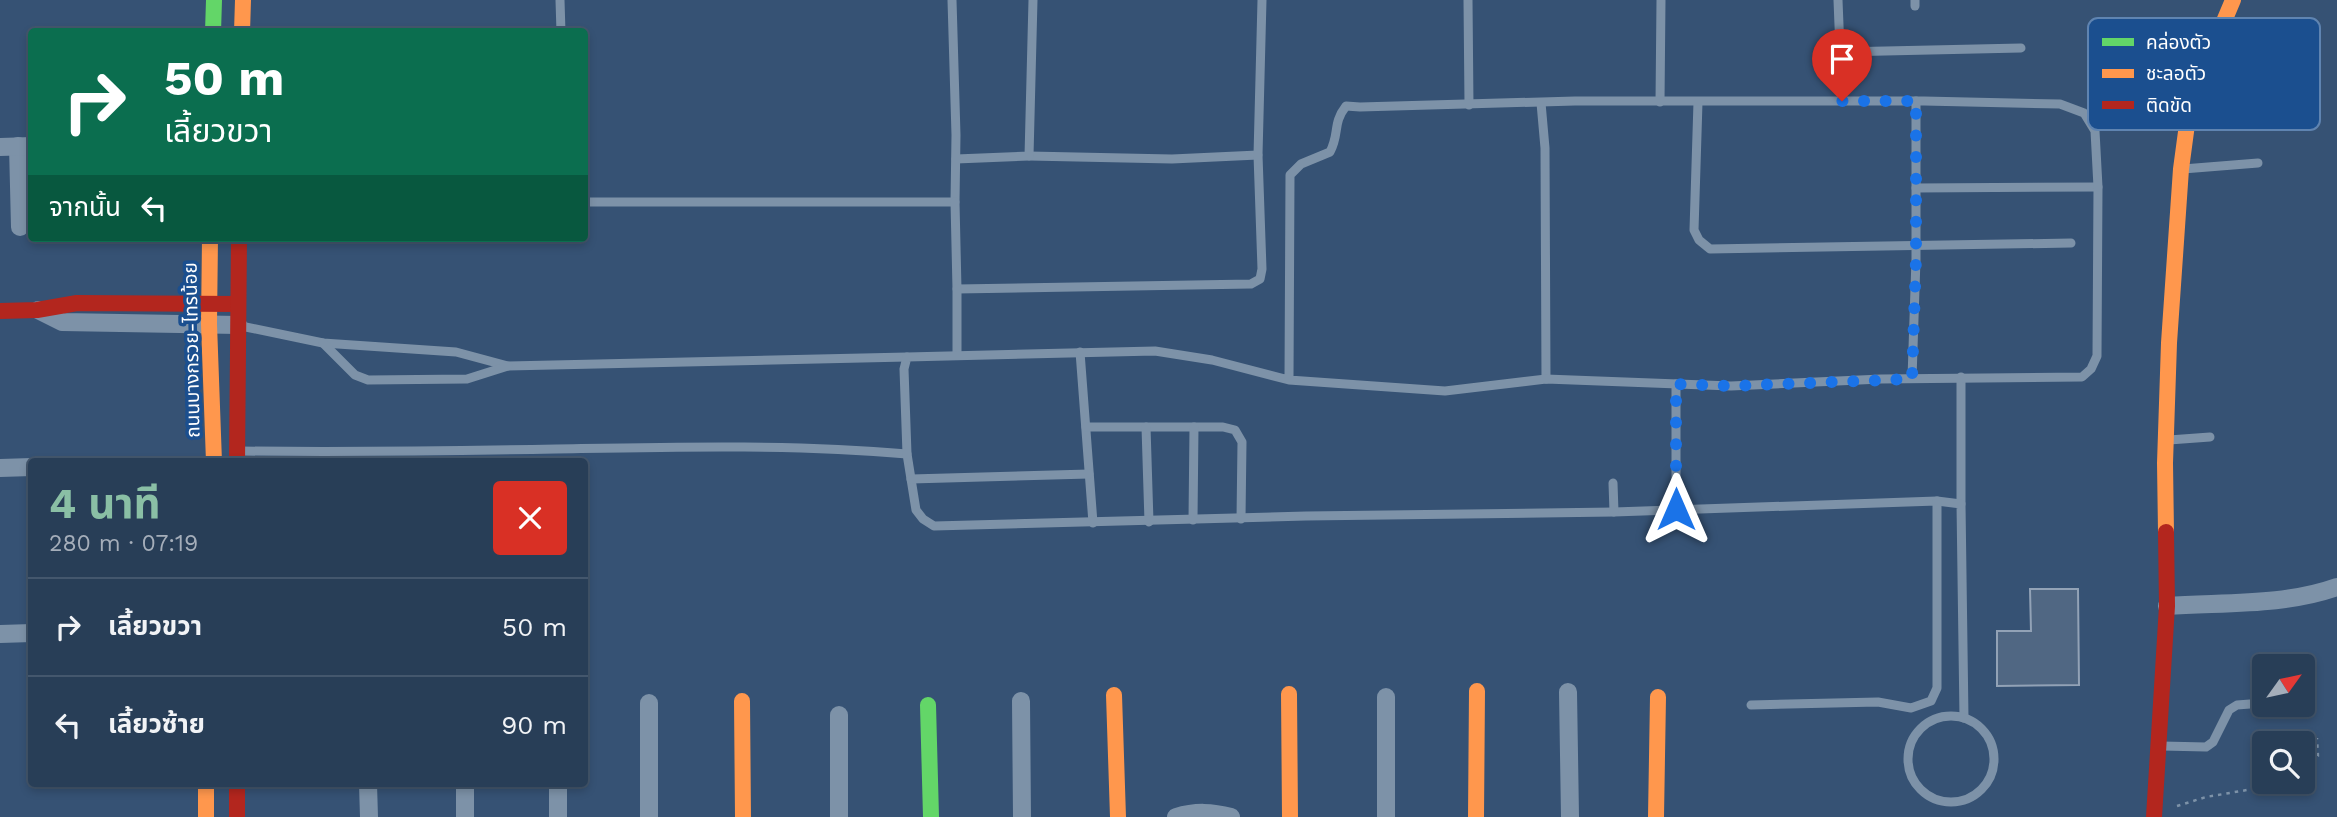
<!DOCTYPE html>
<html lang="th">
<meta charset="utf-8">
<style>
body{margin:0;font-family:"Work Sans","Noto Sans Thai",sans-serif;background:#344961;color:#f1f3f6;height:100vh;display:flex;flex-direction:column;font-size:26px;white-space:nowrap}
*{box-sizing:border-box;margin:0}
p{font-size:23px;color:#a5aeba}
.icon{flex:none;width:38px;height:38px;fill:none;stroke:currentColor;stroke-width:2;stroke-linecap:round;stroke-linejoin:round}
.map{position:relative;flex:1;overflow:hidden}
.details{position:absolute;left:28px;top:458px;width:560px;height:329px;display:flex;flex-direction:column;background:#283e57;border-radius:7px;box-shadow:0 4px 10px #0003,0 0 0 2px #44576d}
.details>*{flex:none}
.banner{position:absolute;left:28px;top:28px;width:560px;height:214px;border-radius:7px;box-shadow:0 4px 10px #0003,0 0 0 2px #44576d;background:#0b6e4f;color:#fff;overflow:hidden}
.needle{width:46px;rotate:57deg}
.fabs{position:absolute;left:2252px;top:654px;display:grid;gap:14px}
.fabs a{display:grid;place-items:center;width:63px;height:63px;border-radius:7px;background:#283e57;box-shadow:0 4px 10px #0003,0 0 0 2px #44576d;font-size:35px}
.pin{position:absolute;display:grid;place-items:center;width:60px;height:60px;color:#fff;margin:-72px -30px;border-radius:50% 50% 50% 0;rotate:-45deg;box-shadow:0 0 7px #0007}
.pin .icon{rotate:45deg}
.me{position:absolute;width:77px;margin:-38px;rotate:0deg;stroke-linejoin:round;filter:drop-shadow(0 0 5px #0008)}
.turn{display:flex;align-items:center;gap:24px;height:147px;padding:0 21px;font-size:32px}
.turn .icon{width:91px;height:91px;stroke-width:2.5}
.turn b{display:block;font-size:49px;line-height:60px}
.then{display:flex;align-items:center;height:66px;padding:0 21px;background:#0003;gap:14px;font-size:26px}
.round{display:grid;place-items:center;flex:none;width:74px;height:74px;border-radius:7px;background:#344961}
.summary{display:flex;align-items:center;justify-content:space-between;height:119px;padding:0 21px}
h1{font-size:42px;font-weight:700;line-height:52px;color:#8abfa5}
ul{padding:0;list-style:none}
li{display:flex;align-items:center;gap:21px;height:98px;padding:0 21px;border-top:2px solid #44576d}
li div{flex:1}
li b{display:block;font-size:26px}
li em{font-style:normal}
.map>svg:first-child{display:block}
.building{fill:#506783;stroke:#92a2b6;stroke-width:2}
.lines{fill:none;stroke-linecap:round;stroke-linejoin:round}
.path{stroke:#7d92a8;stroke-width:2.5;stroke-dasharray:3.5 5;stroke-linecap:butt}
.lane{stroke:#7d92a8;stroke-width:9}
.street{stroke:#7d92a8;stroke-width:18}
.fast{stroke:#63d668;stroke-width:16}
.slow{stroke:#ff974d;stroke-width:16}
.jam{stroke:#b3261e;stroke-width:16}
.route{stroke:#1a73e8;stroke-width:12;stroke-dasharray:0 21.6}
.labels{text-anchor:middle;stroke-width:7;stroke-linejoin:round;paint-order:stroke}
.street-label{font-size:19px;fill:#fff;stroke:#1b4f8f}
.key{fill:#1b4f8f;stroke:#5f84b1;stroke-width:2}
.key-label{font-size:19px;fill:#fff}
</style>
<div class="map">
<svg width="2337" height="817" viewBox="0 0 2337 817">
<rect width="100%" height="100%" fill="#365274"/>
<!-- building -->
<polygon class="building" points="2030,589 2078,589 2079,685 1997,686 1997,631 2031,631"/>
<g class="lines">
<!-- path -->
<g class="path">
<polyline points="2303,777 2318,756 2317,738"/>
<polyline points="2177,806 2206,797 2294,782"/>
</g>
<!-- lane -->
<g class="lane">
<polyline points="560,0 561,32"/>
<polyline points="1468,0 1469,105"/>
<polyline points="1838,0 1842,101"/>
<polyline points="1915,0 1915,6"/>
<polyline points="1840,52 2021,48"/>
<polyline points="1660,102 1661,0"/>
<polyline points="1698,102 1694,230 1699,240 1710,249 2071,243"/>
<polyline points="1541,103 1545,148 1546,379"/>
<polyline points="1029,156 1172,159 1258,155"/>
<polyline points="956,159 1029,156 1033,0"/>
<polyline points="2183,169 2258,163"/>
<polyline points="1916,188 2098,187"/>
<polyline points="584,202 955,202 956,135 952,0"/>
<polyline points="955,202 957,289 1251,284 1260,279 1262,269 1258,155 1262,0"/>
<polyline points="957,289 957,355"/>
<polyline points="241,326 323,343 456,352 508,366 907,357"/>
<polyline points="323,343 355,375 368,380 467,379 508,366"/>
<polyline points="1080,352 1093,523"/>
<polyline points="1961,377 1961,504"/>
<polyline points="1912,378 1916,259 1916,101"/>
<polyline points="1086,427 1223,427 1235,430 1242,442 1241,519"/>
<polyline points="1146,427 1149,522"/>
<polyline points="2169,440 2210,437"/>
<path d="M241,451C346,452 451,451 556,449C673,447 790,444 907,454L916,510L923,519L934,526L1306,516L1614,512L1937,501L1961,504L1964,718"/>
<path d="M907,454L904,369L907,357L1155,351L1212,360L1289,380L1445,391L1546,379L1731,386L1881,379L2082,377L2091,369L2097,356L2098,187L2095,131L2084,113L2060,104L1924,101H1575L1360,107L1346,106C1332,124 1340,133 1330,152L1301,164L1290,175L1289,380"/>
<polyline points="911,479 1089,474"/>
<polyline points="1613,483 1614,512"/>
<polyline points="1676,509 1676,384"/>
<polyline points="1193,520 1194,427"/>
<polyline points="1751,705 1878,702 1911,708 1931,701 1937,688 1937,501"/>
<circle cx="1951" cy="759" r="43"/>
<polyline points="2162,746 2206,747 2213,742 2229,710 2237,705 2263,703"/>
</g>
<!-- street -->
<g class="street">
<polyline points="18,146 20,227"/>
<polyline points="0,147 32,146"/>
<polyline points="38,310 62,322 238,325"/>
<polyline points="0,468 32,467"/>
<path d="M2167,606C2223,602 2284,606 2337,587"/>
<polyline points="0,634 32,633"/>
<polyline points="1568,692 1570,817"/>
<polyline points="1021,701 1022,817"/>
<polyline points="649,703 649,817"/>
<polyline points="839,715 839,817"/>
<polyline points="368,784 369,817"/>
<polyline points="465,784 465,817"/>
<polyline points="558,784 558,817"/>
<path d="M1176,817C1196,811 1212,812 1231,817"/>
<polyline points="1386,817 1386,697"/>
</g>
<!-- fast -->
<g class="fast">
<polyline points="213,32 214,0"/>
<polyline points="928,705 931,817"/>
</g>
<!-- slow -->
<g class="slow">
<polyline points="242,32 243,0"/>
<polyline points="210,238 209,324 214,462"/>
<polyline points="2166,532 2165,463 2169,343 2181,169 2190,102 2233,0"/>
<polyline points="1289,694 1290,817"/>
<polyline points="1114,695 1118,817"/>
<polyline points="742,701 743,817"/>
<polyline points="206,784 206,817"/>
<polyline points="1476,817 1477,691"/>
<polyline points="1656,817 1658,697"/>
</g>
<!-- jam -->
<g class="jam">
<polyline points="0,311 37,310 77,303 238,304"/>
<polyline points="237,462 239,238"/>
<polyline points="237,784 237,817"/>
<polyline points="2154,817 2167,606 2166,532"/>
</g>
</g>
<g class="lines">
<!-- route -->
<polyline class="route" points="1676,509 1676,384 1731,386 1912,379 1916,259 1916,101 1842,101"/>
</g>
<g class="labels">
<!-- street labels -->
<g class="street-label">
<text transform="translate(191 350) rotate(-91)" y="7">ถนนบางกรวย-ไทรน้อย</text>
</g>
</g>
<!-- legend -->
<rect x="2088" y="18" width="232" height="112" rx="10" class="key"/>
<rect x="2102" y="38" width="32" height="8" fill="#63d668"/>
<rect x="2102" y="69" width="32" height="9" fill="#ff974d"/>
<rect x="2102" y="101" width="32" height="8" fill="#b3261e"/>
<g class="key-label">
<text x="2146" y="49">คล่องตัว</text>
<text x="2146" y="80">ชะลอตัว</text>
<text x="2146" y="112">ติดขัด</text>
</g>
</svg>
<div class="fabs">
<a><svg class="needle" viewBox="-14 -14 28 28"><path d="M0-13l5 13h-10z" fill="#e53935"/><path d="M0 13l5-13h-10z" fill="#a5aeba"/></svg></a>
<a><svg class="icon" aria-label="search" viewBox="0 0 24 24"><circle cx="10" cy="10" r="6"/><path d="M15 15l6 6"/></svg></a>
</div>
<div class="pin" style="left:1842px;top:101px;background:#d93025"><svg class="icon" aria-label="arrive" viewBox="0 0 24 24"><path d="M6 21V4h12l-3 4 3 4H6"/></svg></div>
<svg class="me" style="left:1676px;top:509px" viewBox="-20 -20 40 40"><path d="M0-17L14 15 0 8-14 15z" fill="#1a73e8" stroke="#fff" stroke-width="4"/></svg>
<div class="banner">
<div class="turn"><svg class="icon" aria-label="right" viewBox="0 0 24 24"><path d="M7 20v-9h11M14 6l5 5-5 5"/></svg><div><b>50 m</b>เลี้ยวขวา</div></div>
<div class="then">จากนั้น<svg class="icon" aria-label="left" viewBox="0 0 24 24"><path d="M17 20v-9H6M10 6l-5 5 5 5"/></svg></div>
</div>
<section class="details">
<div class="summary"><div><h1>4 นาที</h1><p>280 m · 07:19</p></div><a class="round" style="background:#d93025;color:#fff"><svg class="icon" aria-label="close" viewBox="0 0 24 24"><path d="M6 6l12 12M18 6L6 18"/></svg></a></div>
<ul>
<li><svg class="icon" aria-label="right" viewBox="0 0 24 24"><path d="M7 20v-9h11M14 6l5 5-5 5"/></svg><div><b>เลี้ยวขวา</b></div><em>50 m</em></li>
<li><svg class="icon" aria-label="left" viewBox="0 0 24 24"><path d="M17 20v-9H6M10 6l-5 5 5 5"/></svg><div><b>เลี้ยวซ้าย</b></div><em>90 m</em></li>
</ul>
</section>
</div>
